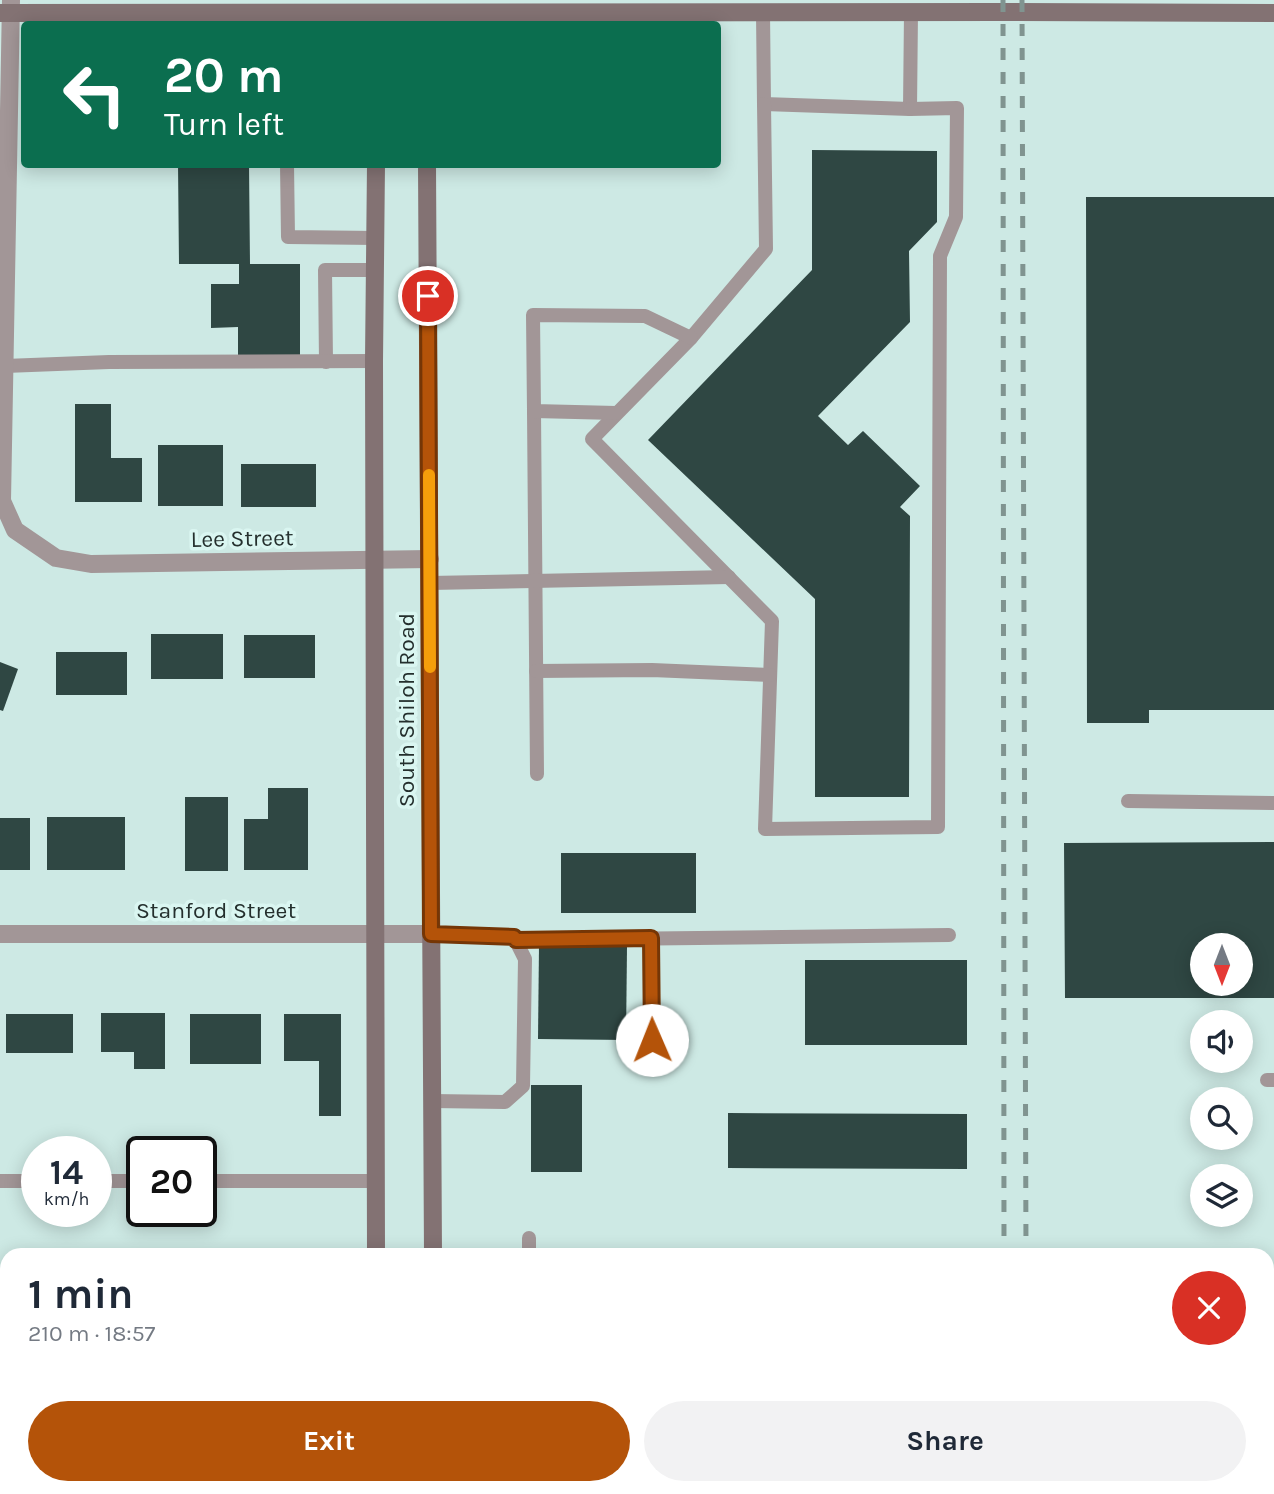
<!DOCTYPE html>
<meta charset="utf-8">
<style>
body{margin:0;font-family:Karla,sans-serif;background:#f2f2f3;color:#1f2937;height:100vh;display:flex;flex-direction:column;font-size:26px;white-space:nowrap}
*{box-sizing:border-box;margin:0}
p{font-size:23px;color:#747a83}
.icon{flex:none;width:38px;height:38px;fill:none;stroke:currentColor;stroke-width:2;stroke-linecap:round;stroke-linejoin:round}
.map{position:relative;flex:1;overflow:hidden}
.side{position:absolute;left:0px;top:1248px;width:1274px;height:247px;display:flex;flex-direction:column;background:#fff;border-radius:21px 21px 0 0;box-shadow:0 4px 18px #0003}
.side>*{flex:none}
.banner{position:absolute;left:21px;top:21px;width:700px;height:147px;border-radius:7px;box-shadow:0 4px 18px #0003;background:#0b6e4f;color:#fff;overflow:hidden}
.needle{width:46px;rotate:180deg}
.tools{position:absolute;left:1190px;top:933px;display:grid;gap:14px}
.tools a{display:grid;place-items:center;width:63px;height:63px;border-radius:50%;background:#fff;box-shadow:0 4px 18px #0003;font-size:35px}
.speed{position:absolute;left:21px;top:1136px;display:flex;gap:14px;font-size:35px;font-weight:700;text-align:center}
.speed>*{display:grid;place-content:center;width:91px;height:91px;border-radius:50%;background:#fff;box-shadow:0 4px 18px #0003;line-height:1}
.speed small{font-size:18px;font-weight:400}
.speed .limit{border:4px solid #111;border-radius:10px;background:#fff;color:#111}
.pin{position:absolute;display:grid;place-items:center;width:60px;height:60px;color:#fff;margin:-30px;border:4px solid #fff;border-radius:50%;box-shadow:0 2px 7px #0007}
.me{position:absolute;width:77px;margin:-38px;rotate:359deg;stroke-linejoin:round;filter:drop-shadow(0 0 5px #0008)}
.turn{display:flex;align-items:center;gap:24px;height:147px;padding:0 28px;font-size:32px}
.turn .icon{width:91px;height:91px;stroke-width:2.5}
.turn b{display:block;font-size:49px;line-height:60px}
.round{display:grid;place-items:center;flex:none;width:74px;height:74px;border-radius:37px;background:#f2f2f3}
.head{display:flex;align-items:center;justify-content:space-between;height:119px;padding:0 28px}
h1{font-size:42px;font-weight:700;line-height:52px}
.action{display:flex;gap:14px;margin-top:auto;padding:14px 28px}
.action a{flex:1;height:80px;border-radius:42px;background:#b45309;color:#fff;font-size:28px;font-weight:700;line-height:80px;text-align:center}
.action a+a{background:#f2f2f3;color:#1f2937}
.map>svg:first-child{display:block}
.building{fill:#2f4743;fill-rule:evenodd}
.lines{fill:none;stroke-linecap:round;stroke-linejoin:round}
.lane{stroke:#a29697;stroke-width:14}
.street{stroke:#a29697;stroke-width:18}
.secondary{stroke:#837273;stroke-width:18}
.rail{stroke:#809490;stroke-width:5;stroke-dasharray:12 12;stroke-linecap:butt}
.route-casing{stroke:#753606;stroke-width:18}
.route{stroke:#b45309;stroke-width:12}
.slow{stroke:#f59e0b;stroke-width:12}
.labels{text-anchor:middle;stroke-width:7;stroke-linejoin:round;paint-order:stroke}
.street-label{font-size:23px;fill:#242f2d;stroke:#daf6f1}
</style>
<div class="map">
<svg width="1274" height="1494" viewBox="0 0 1274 1494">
<rect width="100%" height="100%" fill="#cde9e4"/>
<!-- building -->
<g class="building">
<polygon points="812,150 937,151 937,222 909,251 910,322 818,416 848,445 863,431 920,486 900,507 910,516 909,797 815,797 815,599 648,440 812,270"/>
<polygon points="178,164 249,164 250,264 300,264 300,355 238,356 238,327 211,328 211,284 239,284 239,264 179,264"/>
<polygon points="1086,197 1274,197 1274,710 1149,710 1149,723 1087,723"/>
<polygon points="75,404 111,404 111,458 142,458 142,502 75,502"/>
<rect x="158" y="445" width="65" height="61"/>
<rect x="241" y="464" width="75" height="43"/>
<rect x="151" y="634" width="72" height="45"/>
<rect x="244" y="635" width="71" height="43"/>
<rect x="56" y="652" width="71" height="43"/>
<polygon points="0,662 18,669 3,711 0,710"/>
<polygon points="268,788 308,788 308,870 244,870 244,819 268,819"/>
<rect x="185" y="797" width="43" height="74"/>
<rect x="47" y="817" width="78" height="53"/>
<rect x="0" y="818" width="30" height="52"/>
<path d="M1274,842V998H1065L1064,843ZM1202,945H1241V984H1202Z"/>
<rect x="561" y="853" width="135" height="60"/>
<polygon points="539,946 627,947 626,1040 538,1039"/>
<rect x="805" y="960" width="162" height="85"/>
<polygon points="101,1013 165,1013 165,1069 134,1069 134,1052 101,1052"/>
<rect x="6" y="1014" width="67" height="39"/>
<rect x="190" y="1014" width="71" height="50"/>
<polygon points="284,1014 341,1014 341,1116 319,1116 319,1061 284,1061"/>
<rect x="531" y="1085" width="51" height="87"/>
<polygon points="728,1113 967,1114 967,1169 728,1168"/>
<polygon points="4,1481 7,1481 7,1488 74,1488 74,1494 4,1494"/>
<rect x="101" y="1488" width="60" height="6"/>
<rect x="190" y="1488" width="62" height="6"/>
<rect x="278" y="1488" width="61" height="6"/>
<rect x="621" y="1488" width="324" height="6"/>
</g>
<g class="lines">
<!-- lane -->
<g class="lane">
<polyline points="763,13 764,104 910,109 911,12"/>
<polyline points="764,104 766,249 691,338 592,439 772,621 765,829 938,827 940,256 956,217 957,108 910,109"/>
<polyline points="287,164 288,237 376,238"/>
<polyline points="326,362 325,270 375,270"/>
<polyline points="5,366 109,362 374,361"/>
<polyline points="534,411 537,774"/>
<polyline points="616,413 534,411 533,315 645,316 691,338"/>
<polyline points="430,583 729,577"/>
<polyline points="536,671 652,670 770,675"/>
<polyline points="1128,801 1274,803"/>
<polyline points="431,934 514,937 525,959 523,1086 505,1102 432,1101"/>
<polyline points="651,938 652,1062"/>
<path d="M516,940C660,938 804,937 949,935"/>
<polyline points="1267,1080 1274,1080"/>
<polyline points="0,1181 37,1181"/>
<polyline points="96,1181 142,1181"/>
<polyline points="201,1181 376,1181"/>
<polyline points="529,1238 529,1255"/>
<polyline points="529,1488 529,1494"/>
</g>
<!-- street -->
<g class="street">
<polyline points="11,0 2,501 15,530 56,558 91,564 430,559"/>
<polyline points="0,934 431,934"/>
<polyline points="0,1402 7,1402"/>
</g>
<!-- secondary -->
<g class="secondary">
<polyline points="0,13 1003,12 1274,13"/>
<polyline points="376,164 374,361 376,1255"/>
<polyline points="427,164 433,1255"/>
<polyline points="377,1488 377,1494"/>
<polyline points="434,1488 434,1494"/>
</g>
<!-- rail -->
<g class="rail">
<polyline points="1003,0 1004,1255"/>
<polyline points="1022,0 1026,1255"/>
<polyline points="1004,1488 1004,1494"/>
<polyline points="1026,1488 1026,1494"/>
</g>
</g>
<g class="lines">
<defs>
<polyline id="route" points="428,296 431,934 514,937 516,940 651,938 652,1040"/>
</defs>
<!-- route casing -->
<use href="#route" class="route-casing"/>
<!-- route -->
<use href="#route" class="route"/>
<!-- slow -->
<polyline class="slow" points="429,475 430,667"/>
</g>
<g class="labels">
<!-- street labels -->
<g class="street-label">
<text transform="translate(242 538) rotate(-1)" y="8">Lee Street</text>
<text transform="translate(406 710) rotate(-90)" y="8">South Shiloh Road</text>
<text x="216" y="918">Stanford Street</text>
</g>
</g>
</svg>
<div class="tools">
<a><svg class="needle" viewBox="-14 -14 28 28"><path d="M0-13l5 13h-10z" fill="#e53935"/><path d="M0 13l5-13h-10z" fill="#747a83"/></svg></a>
<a><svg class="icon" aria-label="sound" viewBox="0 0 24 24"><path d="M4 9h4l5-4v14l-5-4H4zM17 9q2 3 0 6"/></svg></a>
<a><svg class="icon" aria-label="search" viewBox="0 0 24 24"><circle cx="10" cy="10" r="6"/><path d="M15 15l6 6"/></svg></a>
<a><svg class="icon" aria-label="layers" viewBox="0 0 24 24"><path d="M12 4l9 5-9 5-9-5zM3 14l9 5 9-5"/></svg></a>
</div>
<div class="speed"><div>14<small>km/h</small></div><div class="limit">20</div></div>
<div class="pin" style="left:428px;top:296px;background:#d93025"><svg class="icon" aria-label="arrive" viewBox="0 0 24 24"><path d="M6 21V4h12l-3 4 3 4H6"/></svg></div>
<svg class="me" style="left:652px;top:1040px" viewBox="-20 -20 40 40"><circle r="19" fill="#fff"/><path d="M0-13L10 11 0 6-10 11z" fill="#b45309"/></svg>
<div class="banner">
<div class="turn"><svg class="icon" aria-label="left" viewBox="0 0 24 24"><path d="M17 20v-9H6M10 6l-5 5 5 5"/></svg><div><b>20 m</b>Turn left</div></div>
</div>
<section class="side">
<div class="head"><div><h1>1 min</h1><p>210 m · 18:57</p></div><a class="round" style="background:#d93025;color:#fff"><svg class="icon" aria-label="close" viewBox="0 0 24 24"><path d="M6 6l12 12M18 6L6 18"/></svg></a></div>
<div class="action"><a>Exit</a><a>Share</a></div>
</section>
</div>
